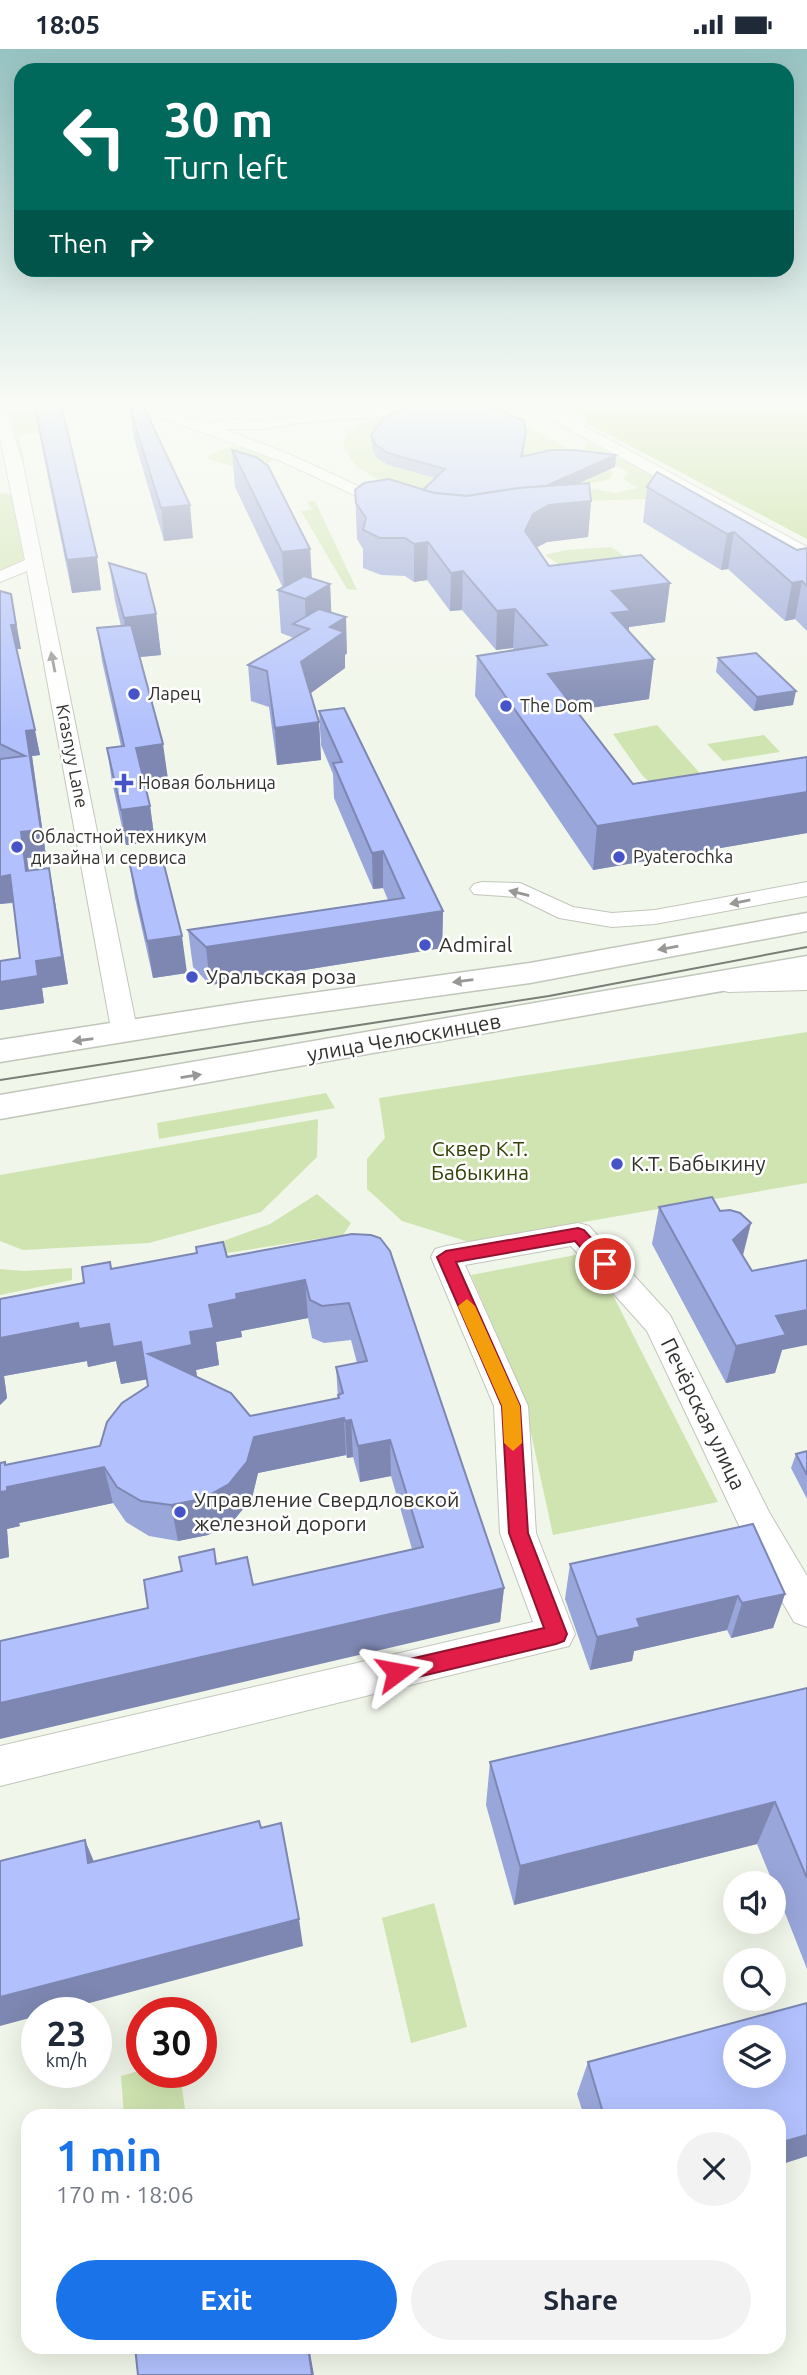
<!DOCTYPE html>
<meta charset="utf-8">
<style>
body{margin:0;font-family:Ubuntu,sans-serif;background:#f2f2f3;color:#1f2937;height:100vh;display:flex;flex-direction:column;font-size:26px;white-space:nowrap}
*{box-sizing:border-box;margin:0}
p{font-size:23px;color:#747a83}
.icon{flex:none;width:38px;height:38px;fill:none;stroke:currentColor;stroke-width:2;stroke-linecap:round;stroke-linejoin:round}
.map{position:relative;flex:1;overflow:hidden}
.sheet{position:absolute;left:21px;top:2060px;width:765px;height:245px;display:flex;flex-direction:column;background:#fff;border-radius:21px;box-shadow:0 7px 28px #0002}
.sheet>*{flex:none}
.hud{position:absolute;left:14px;top:14px;width:780px;height:214px;border-radius:21px;box-shadow:0 7px 28px #0002;background:#00695c;color:#fff;overflow:hidden}
.fabs{position:absolute;left:723px;top:1822px;display:grid;gap:14px}
.fabs a{display:grid;place-items:center;width:63px;height:63px;border-radius:50%;background:#fff;box-shadow:0 7px 28px #0002;font-size:35px}
.speed{position:absolute;left:21px;top:1948px;display:flex;gap:14px;font-size:35px;font-weight:700;text-align:center}
.speed>*{display:grid;place-content:center;width:91px;height:91px;border-radius:50%;background:#fff;box-shadow:0 7px 28px #0002;line-height:1}
.speed small{font-size:18px;font-weight:400}
.speed .limit{border:10px solid #d22;background:#fff;color:#111}
.pin{position:absolute;display:grid;place-items:center;width:60px;height:60px;color:#fff;margin:-30px;border:4px solid #fff;border-radius:50%;box-shadow:0 2px 7px #0007}
.me{position:absolute;width:77px;margin:-38px;rotate:77deg;stroke-linejoin:round;filter:drop-shadow(0 0 5px #0008)}
.turn{display:flex;align-items:center;gap:24px;height:147px;padding:0 35px;font-size:32px}
.turn .icon{width:91px;height:91px;stroke-width:2.5}
.turn b{display:block;font-size:49px;line-height:60px}
.then{display:flex;align-items:center;height:66px;padding:0 35px;background:#0003;gap:14px;font-size:26px}
.round{display:grid;place-items:center;flex:none;width:74px;height:74px;border-radius:37px;background:#f2f2f3}
.headline{display:flex;align-items:center;justify-content:space-between;height:119px;padding:0 35px}
h1{font-size:42px;font-weight:700;line-height:52px;color:#1a73e8}
.primary-button{display:flex;gap:14px;margin-top:auto;padding:14px 35px}
.primary-button a{flex:1;height:80px;border-radius:42px;background:#1a73e8;color:#fff;font-size:28px;font-weight:700;line-height:80px;text-align:center}
.primary-button a+a{background:#f2f2f3;color:#1f2937}
.status{display:flex;justify-content:space-between;align-items:center;height:49px;padding:0 35px;background:#fff;direction:ltr}
.status svg{height:19px;fill:currentColor}
.map>svg:first-child{display:block}
.green{fill:#d0e4b1}
.water{fill:#bcd98a}
.lines{fill:none;stroke-linecap:round;stroke-linejoin:round}
.minor-casing{stroke:#c1c6bb;stroke-width:2}
.major-casing{stroke:#c1c6bb;stroke-width:3}
.minor{fill:#fff;fill-rule:evenodd}
.major{fill:#fff;fill-rule:evenodd}
.tram{stroke:#7b7e77;stroke-width:2}
.wall{fill:#99a6da;fill-rule:evenodd}
.shaded-wall{fill:#7d87b1}
.building{fill:#b2c1fd;stroke:#7d87b1;stroke-width:2;fill-rule:evenodd}
.oneway{fill:#989896}
.route{fill:#e11d48;stroke:#92132f;stroke-width:2}
.slow{fill:#f59e0b}
.poi-dot{fill:#4654c8;stroke:#fff;stroke-width:2.5}
.labels{text-anchor:middle;stroke-width:5;stroke-linejoin:round;paint-order:stroke}
.far-poi-label{font-size:18px;fill:#31322e;stroke:#fff;text-anchor:start}
.far-street-label{font-size:18px;fill:#31322e;stroke:#fff}
.poi-label{font-size:21px;fill:#31322e;stroke:#fff;text-anchor:start}
.street-label{font-size:21px;fill:#31322e;stroke:#fff}
.park-label{font-size:21px;fill:#304005;stroke:#fff}
</style>
<div class="status"><b>18:05</b><svg viewBox="0 0 49 12"><path d="M0 12V9h3v3zM5 12V6h3v6zM10 12V3h3v9zM15 12V0h3v12zM26 1h20v11H26zM47 4h2v5h-2z"/></svg></div>
<div class="map">
<svg width="807" height="2326" viewBox="0 0 807 2326">
<rect width="100%" height="100%" fill="#f1f6ea"/>
<!-- green -->
<g class="green">
<polygon points="489,357 613,423 610,430 470,462 388,436 356,417 343,398 346,384 357,376 391,365"/>
<polygon points="39,362 43,383 19,387 25,414 20,414 10,364"/>
<polygon points="589,394 718,459 652,450 580,452 565,448 594,440 614,444 638,439 623,430 628,423 585,400 584,397"/>
<path d="M234,397L274,408C260,430 227,415 207,410L209,406Z"/>
<polygon points="5,444 12,446 24,512 0,526 0,445"/>
<polygon points="315,452 357,541 347,540 301,462 312,461 307,453"/>
<polygon points="611,498 630,511 572,524 545,506 566,501"/>
<polygon points="657,676 705,730 656,739 642,726 613,685"/>
<polygon points="764,686 780,703 723,712 707,695"/>
<polygon points="807,983 807,1134 469,1193 402,1172 367,1140 367,1110 385,1089 379,1049"/>
<polygon points="326,1044 335,1059 159,1090 157,1074"/>
<polygon points="318,1070 317,1108 261,1163 149,1194 23,1201 0,1192 0,1126"/>
<polygon points="317,1145 351,1174 343,1186 221,1205 218,1194 270,1175"/>
<polygon points="591,1203 718,1453 553,1486 522,1343 471,1226"/>
<polygon points="72,1219 72,1231 0,1246 0,1220 24,1222"/>
<polygon points="434,1854 467,1978 411,1994 382,1869"/>
<polygon points="142,2021 180,2023 185,2061 163,2067 124,2067 121,2027"/>
</g>
<!-- water -->
<polygon class="water" points="562,356 807,356 807,490 587,374 585,366"/>
<g class="lines">
<defs>
<g id="minor">
<path d="M0,356C72,356 144,350 212,376C223,366 249,373 264,371C335,363 406,354 478,356L471,360L298,374L262,380H224L291,406L397,455V461L391,463L281,412L163,369L89,360L7,364L23,416L138,985L134,991H116L112,985L27,522L0,533V522L25,511L0,389Z"/>
<polygon points="537,356 551,356 558,363 807,498 807,510 548,369"/>
<polygon points="482,833 520,834 573,858 612,864 655,861 807,833 807,847 655,875 612,878 559,869 516,848 474,845 470,840 474,835"/>
<polygon points="807,925 807,941 728,943 719,940 715,935 719,930 728,927"/>
<polygon points="578,1174 589,1177 670,1266 769,1463 807,1527 807,1578 794,1573 743,1485 647,1282 571,1197 465,1216 528,1357 536,1484 575,1585 569,1597 0,1737 0,1697 533,1573 500,1484 494,1357 431,1208 435,1200 446,1197"/>
</g>
<g id="major">
<polygon points="807,864 807,882 530,934 247,973 0,1013 0,991 247,953 530,914"/>
<polygon points="807,907 807,927 0,1070 0,1046"/>
</g>
</defs>
<!-- minor casing -->
<use href="#minor" class="minor-casing"/>
<!-- major casing -->
<use href="#major" class="major-casing"/>
<!-- minor -->
<use href="#minor" class="minor"/>
<!-- major -->
<use href="#major" class="major"/>
<!-- tram -->
<polyline class="tram" points="0,1031 549,947 807,898"/>
</g>
<!-- wall -->
<g class="wall">
<polygon points="35,359 101,541 72,544 40,389"/>
<polygon points="130,360 193,489 164,492 134,390"/>
<polygon points="526,382 523,408 616,406 615,418 577,435 591,452 588,488 547,493 536,499 549,517 665,573 629,578 628,582 649,650 576,661 633,735 807,708 807,784 593,821 475,647 477,607 514,601 513,599 496,601 462,561 450,562 427,531 414,533 405,527 381,526 363,519 363,500 357,490 355,441 423,441 435,429 388,416 376,408 372,398 371,386"/>
<polygon points="232,401 310,500 312,529 330,535 331,564 347,604 345,606 345,619 310,644 319,673 321,711 277,716 269,658 251,652 248,616 294,589 281,584 278,541 283,539 235,438"/>
<polygon points="647,438 797,501 807,499 807,582 795,570 785,572 728,520 721,521 643,473"/>
<polygon points="109,514 156,565 161,606 140,608 168,730 144,733 150,757 155,793 126,796 112,733 107,699 121,697 102,612 97,579 121,577 115,552"/>
<polygon points="0,542 21,600 16,600 40,706 32,707 46,807 27,809 29,822 54,846 68,935 42,939 44,954 0,961 0,912 20,909 14,854 0,855"/>
<polygon points="718,609 793,656 754,662 716,623"/>
<polygon points="319,662 443,862 442,899 210,936 193,918 188,881 388,851 383,839 373,840 334,749 333,725 321,696"/>
<polygon points="129,812 187,924 153,929 135,849"/>
<polygon points="659,1158 720,1162 751,1174 743,1207 782,1301 775,1324 726,1334 652,1195"/>
<path d="M352,1185L504,1539L500,1573L148,1559L216,1515L253,1536L412,1500L391,1427L360,1433L353,1408L347,1409L346,1406L258,1424L252,1449L234,1471L208,1486L178,1492L149,1487L126,1473L113,1454L19,1474L20,1477L7,1480L9,1508L0,1510L6,1416L100,1397L148,1337L147,1330L121,1335L116,1312L88,1318L87,1312L4,1327L7,1349L0,1356V1250L84,1234L111,1220L227,1208ZM308,1269L312,1289L324,1294L351,1291L357,1314L336,1318L338,1349L250,1367L197,1328L196,1321L219,1316L216,1293L242,1288L241,1282Z"/>
<polygon points="807,1402 807,1450 791,1419 796,1405"/>
<polygon points="570,1515 785,1545 773,1579 731,1589 727,1581 634,1602 632,1612 590,1621 565,1550"/>
<polygon points="807,1639 807,1920 774,1836 774,1834 773,1834 757,1795 514,1856 486,1756 490,1713"/>
<path d="M807,1954V2107L779,2116V2067H584L577,2045L588,2013ZM735,1988H774V2026H735Z"/>
</g>
<!-- shaded-wall -->
<g class="shaded-wall">
<polygon points="526,382 525,393 521,420 521,408"/>
<polygon points="616,406 615,418 516,462 517,450"/>
<polygon points="591,452 588,488 547,493 531,501 525,482 533,465 549,456"/>
<polygon points="190,456 193,489 164,492 161,459"/>
<polygon points="734,483 728,520 721,521 727,485"/>
<polygon points="428,493 427,531 414,533 414,495"/>
<polygon points="310,500 312,540 284,542 282,503"/>
<polygon points="97,508 101,541 72,544 67,511"/>
<polygon points="463,522 462,561 450,562 451,524"/>
<polygon points="802,532 795,570 785,572 792,534"/>
<polygon points="670,534 665,573 629,578 626,601 607,603 612,542"/>
<polygon points="330,535 332,577 346,568 347,604 345,606 345,619 303,650 301,613 309,580 306,579 305,550"/>
<polygon points="11,545 21,600 16,600 11,576"/>
<polygon points="515,560 513,599 496,601 497,562"/>
<polygon points="156,565 161,606 129,609 124,569"/>
<polygon points="654,610 649,650 545,666 548,625"/>
<polygon points="796,642 793,656 754,662 757,648"/>
<polygon points="319,673 321,711 277,716 275,679"/>
<polygon points="35,681 40,706 32,707 46,807 27,809 32,849 26,822 21,783 26,682"/>
<polygon points="163,695 168,730 140,734 136,699"/>
<polygon points="807,743 807,784 593,821 597,777"/>
<polygon points="150,757 155,793 126,796 121,761"/>
<polygon points="383,802 383,839 373,840 372,804"/>
<polygon points="49,819 54,846 68,935 42,939 44,954 0,961 0,933 36,912"/>
<polygon points="10,826 16,853 0,855 0,828"/>
<polygon points="443,862 442,899 210,936 206,898"/>
<polygon points="182,887 187,924 153,929 147,892"/>
<polygon points="751,1174 741,1212 733,1191"/>
<polygon points="305,1231 308,1269 241,1282 242,1288 216,1293 219,1316 196,1321 198,1333 148,1305 209,1256 236,1245"/>
<polygon points="807,1261 807,1296 782,1301 775,1324 726,1334 736,1297 776,1267"/>
<polygon points="78,1274 109,1275 141,1293 149,1330 121,1335 116,1312 88,1318 87,1312 4,1327 7,1349 0,1356 0,1289"/>
<polygon points="344,1369 346,1406 258,1424 252,1449 234,1471 208,1486 178,1492 171,1456 254,1388"/>
<polygon points="351,1371 353,1408 347,1409 345,1372"/>
<polygon points="390,1391 391,1427 360,1433 358,1397"/>
<polygon points="5,1413 13,1437 104,1418 113,1454 19,1474 20,1477 7,1480 9,1508 0,1510 0,1443"/>
<polygon points="504,1539 500,1573 0,1690 0,1654"/>
<polygon points="785,1545 773,1579 731,1589 742,1554"/>
<polygon points="738,1547 727,1581 634,1602 632,1612 590,1621 597,1588 637,1570"/>
<polygon points="775,1753 757,1795 514,1856 520,1817"/>
<polygon points="85,1791 97,1820 88,1814"/>
<polygon points="299,1870 303,1897 52,1964 37,1964 37,1967 0,1977 0,1948"/>
<polygon points="807,2086 807,2107 779,2116 779,2094"/>
<polygon points="308,2298 309,2298 314,2326 312,2326"/>
</g>
<!-- building -->
<g class="building">
<polygon points="142,356 143,356 190,456 161,459 130,360"/>
<polygon points="418,356 488,356 524,372 526,382 521,408 551,401 574,401 616,406 546,437 519,439 467,447 434,444 423,441 445,420 388,404 376,396 371,386 384,369 400,361"/>
<polygon points="51,357 62,359 97,508 67,511 35,359"/>
<polygon points="232,401 256,408 268,417 310,500 282,503"/>
<polygon points="657,423 797,501 807,499 807,537 802,532 792,534 734,483 727,485 647,438"/>
<polygon points="389,430 434,444 467,447 519,439 589,434 591,452 549,456 533,465 525,482 549,517 641,506 670,534 612,542 631,562 612,564 654,610 548,625 633,735 807,708 807,743 597,777 477,607 547,596 515,560 497,562 463,522 451,524 428,493 414,495 405,489 380,489 363,481 366,469 356,454 355,441 364,434"/>
<polygon points="109,514 146,525 156,565 124,569"/>
<polygon points="304,527 330,535 305,550 278,541"/>
<polygon points="0,542 11,545 16,576 11,576 35,681 26,682 41,781 21,783 26,822 49,819 62,908 36,912 38,927 0,933 0,912 20,909 10,826 0,828 0,710 25,707 0,695"/>
<polygon points="319,560 346,568 330,578 344,583 301,613 319,673 275,679 267,622 248,616 309,580 293,575"/>
<polygon points="131,576 163,695 136,699 150,757 121,761 107,699 124,697 97,579"/>
<polygon points="756,604 796,642 757,648 718,609"/>
<polygon points="344,659 443,862 206,898 188,881 404,849 383,802 372,804 333,714 342,713 319,662"/>
<polygon points="162,808 182,887 147,892 129,812"/>
<polygon points="712,1148 720,1162 730,1161 740,1164 751,1174 733,1191 752,1222 807,1211 807,1261 776,1267 786,1286 736,1297 659,1158"/>
<path d="M352,1185L371,1186L380,1189L390,1202L504,1539L0,1654V1592L148,1559L144,1531L182,1522L179,1508L214,1500L216,1515L247,1508L253,1536L423,1498L390,1391L358,1397L351,1371L345,1372L344,1369L254,1388L247,1413L229,1435L202,1450L171,1456L141,1452L117,1438L104,1418L7,1438V1442L0,1443V1414L5,1413V1416L100,1397L107,1373L122,1354L148,1337L141,1293L113,1298L109,1275L79,1280L78,1274L0,1289V1250L84,1234L82,1218L110,1213L111,1220L197,1204L196,1198L223,1193L227,1208ZM305,1231L310,1251L322,1257L349,1254L367,1312L336,1318L343,1344L338,1346L339,1349L250,1367L231,1344L148,1305L192,1296L190,1283L214,1279L209,1256L237,1250L236,1245Z"/>
<polygon points="807,1402 807,1426 796,1405"/>
<polygon points="753,1475 785,1545 742,1554 738,1547 637,1570 640,1578 597,1588 570,1515"/>
<polygon points="807,1639 807,1829 775,1753 520,1817 490,1713"/>
<polygon points="259,1772 261,1779 281,1774 299,1870 0,1948 0,1812 85,1791 88,1814"/>
<path d="M807,1954V2086L779,2094V2067H604L588,2013ZM735,1988H774V2026H735Z"/>
<polygon points="135,2298 308,2298 312,2326 138,2326"/>
</g>
<!-- one-way arrows -->
<defs><path id="oneway-solid" d="M-6-.8H1V-3.2L6.5 0L1 3.2V.8H-6Z" transform="scale(1.75)"/></defs>
<g class="oneway">
<use href="#oneway-solid" transform="translate(53 613) rotate(-101)"/>
<use href="#oneway-solid" transform="translate(519 844) rotate(-166)"/>
<use href="#oneway-solid" transform="translate(740 853) rotate(169)"/>
<use href="#oneway-solid" transform="translate(668 899) rotate(170)"/>
<use href="#oneway-solid" transform="translate(463 932) rotate(173)"/>
<use href="#oneway-solid" transform="translate(83 991) rotate(172)"/>
<use href="#oneway-solid" transform="translate(191 1027) rotate(-9)"/>
</g>
<!-- sky -->
<linearGradient id="sky" x2="0" y2="1"><stop stop-color="#96c3c2"/><stop offset="0.52" stop-color="#f9fbf6"/><stop offset="1" stop-color="#f9fbf6" stop-opacity="0"/></linearGradient>
<rect width="807" height="682" fill="url(#sky)"/>
<!-- route -->
<polygon class="route" points="578,1179 584,1181 611,1211 611,1219 599,1219 575,1192 456,1213 520,1357 528,1484 567,1585 564,1592 556,1595 397,1633 390,1630 387,1623 390,1616 397,1613 544,1579 509,1484 502,1357 437,1208 446,1202"/>
<!-- slow -->
<polygon class="slow" points="467,1250 475,1257 520,1357 522,1394 513,1402 504,1394 502,1357 458,1257"/>
<!-- markers -->
<g class="poi-dot">
<circle cx="134" cy="645" r="7"/>
<circle cx="506" cy="657" r="7"/>
<path d="M120.5 723.5h7v7h7v7h-7v7h-7v-7h-7v-7h7z"/>
<circle cx="17" cy="798" r="7"/>
<circle cx="619" cy="808" r="7"/>
<circle cx="425" cy="896" r="7"/>
<circle cx="192" cy="928" r="7"/>
<circle cx="617" cy="1115" r="7"/>
<circle cx="180" cy="1463" r="7"/>
</g>
<g class="labels">
<!-- far-poi labels -->
<g class="far-poi-label">
<text x="148" y="651">Ларец</text>
<text x="520" y="663">The Dom</text>
<text x="138" y="740">Новая больница</text>
<text x="31" y="794">Областной техникум<tspan x="31" dy="21">дизайна и сервиса</tspan></text>
<text x="633" y="814">Pyaterochka</text>
</g>
<!-- far-street labels -->
<g class="far-street-label">
<text transform="translate(72 707) rotate(79)" y="6">Krasnyy Lane</text>
</g>
<!-- poi labels -->
<g class="poi-label">
<text x="439" y="903">Admiral</text>
<text x="206" y="935">Уральская роза</text>
<text x="631" y="1122">К.Т. Бабыкину</text>
<text x="194" y="1458">Управление Свердловской<tspan x="194" dy="24">железной дороги</tspan></text>
</g>
<!-- street labels -->
<g class="street-label">
<text transform="translate(404 989) rotate(-10)" y="7">улица Челюскинцев</text>
<text transform="translate(703 1365) rotate(64)" y="7">Печёрская улица</text>
</g>
<!-- park labels -->
<g class="park-label">
<text x="480" y="1107">Сквер К.Т.<tspan x="480" dy="24">Бабыкина</tspan></text>
</g>
</g>
</svg>
<div class="fabs">
<a><svg class="icon" aria-label="sound" viewBox="0 0 24 24"><path d="M4 9h4l5-4v14l-5-4H4zM17 9q2 3 0 6"/></svg></a>
<a><svg class="icon" aria-label="search" viewBox="0 0 24 24"><circle cx="10" cy="10" r="6"/><path d="M15 15l6 6"/></svg></a>
<a><svg class="icon" aria-label="layers" viewBox="0 0 24 24"><path d="M12 4l9 5-9 5-9-5zM3 14l9 5 9-5"/></svg></a>
</div>
<div class="speed"><div>23<small>km/h</small></div><div class="limit">30</div></div>
<div class="pin" style="left:605px;top:1215px;background:#d93025"><svg class="icon" aria-label="arrive" viewBox="0 0 24 24"><path d="M6 21V4h12l-3 4 3 4H6"/></svg></div>
<svg class="me" style="left:397px;top:1623px" viewBox="-20 -20 40 40"><path d="M0-17L14 15 0 8-14 15z" fill="#e11d48" stroke="#fff" stroke-width="4"/></svg>
<div class="hud">
<div class="turn"><svg class="icon" aria-label="left" viewBox="0 0 24 24"><path d="M17 20v-9H6M10 6l-5 5 5 5"/></svg><div><b>30 m</b>Turn left</div></div>
<div class="then">Then<svg class="icon" aria-label="right" viewBox="0 0 24 24"><path d="M7 20v-9h11M14 6l5 5-5 5"/></svg></div>
</div>
<section class="sheet">
<div class="headline"><div><h1>1 min</h1><p>170 m · 18:06</p></div><a class="round"><svg class="icon" aria-label="close" viewBox="0 0 24 24"><path d="M6 6l12 12M18 6L6 18"/></svg></a></div>
<div class="primary-button"><a>Exit</a><a>Share</a></div>
</section>
</div>
